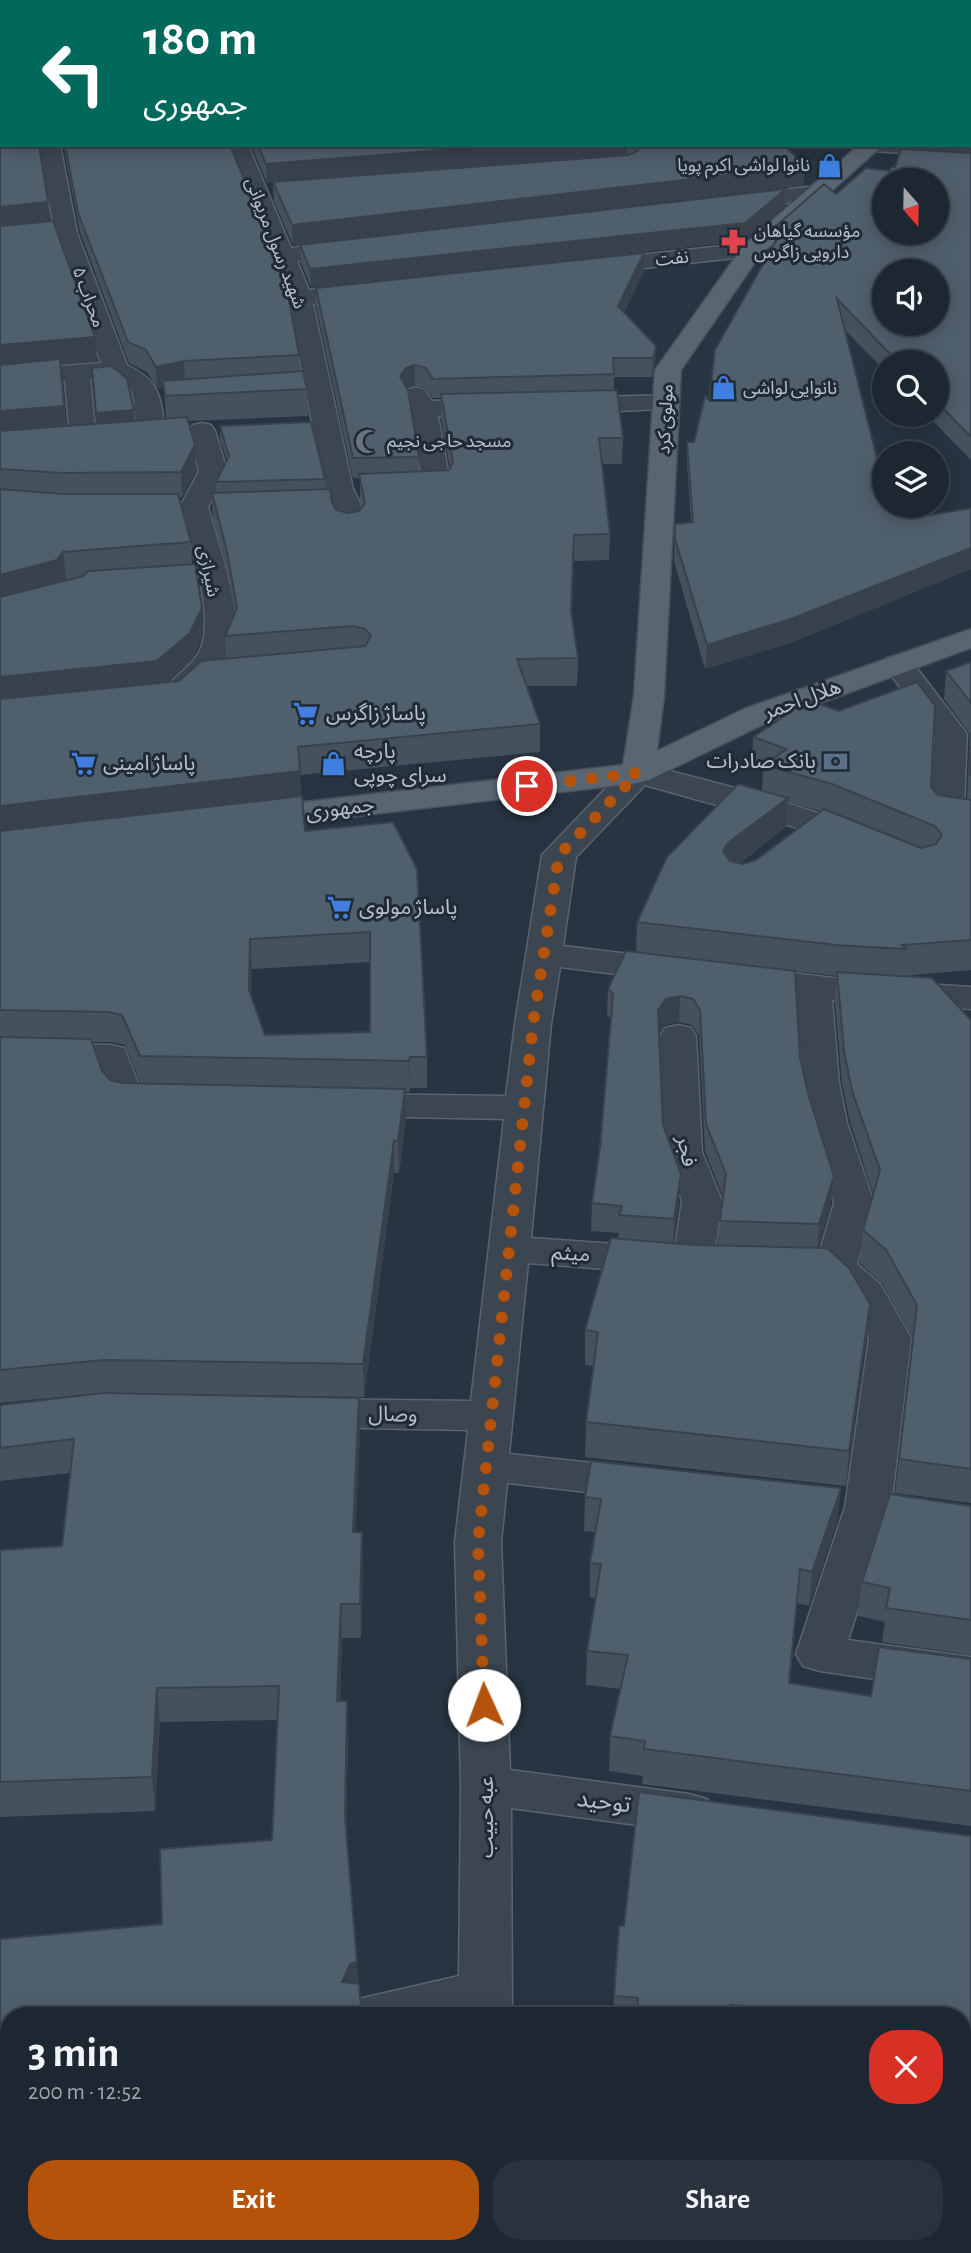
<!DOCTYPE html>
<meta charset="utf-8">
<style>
body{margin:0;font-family:"Alegreya Sans","Noto Sans Arabic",sans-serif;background:#2a333d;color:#f1f3f6;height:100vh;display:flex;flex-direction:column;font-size:26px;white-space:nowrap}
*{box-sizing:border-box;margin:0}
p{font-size:23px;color:#a0a5ab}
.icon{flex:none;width:38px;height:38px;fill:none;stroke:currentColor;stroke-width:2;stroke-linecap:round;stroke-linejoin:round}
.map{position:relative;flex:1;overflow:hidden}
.sheet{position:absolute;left:0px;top:2007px;width:971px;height:247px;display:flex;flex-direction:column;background:#1d2731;border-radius:28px 28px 0 0;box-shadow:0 4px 18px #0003,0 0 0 2px #3b444d}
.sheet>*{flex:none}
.banner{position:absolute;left:0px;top:0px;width:971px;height:147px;box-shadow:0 4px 18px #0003,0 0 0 2px #3b444d;background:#00695c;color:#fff;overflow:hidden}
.needle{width:46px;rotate:160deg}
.fabs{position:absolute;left:872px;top:168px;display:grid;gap:14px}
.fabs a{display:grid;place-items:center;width:77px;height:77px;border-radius:50%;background:#1d2731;box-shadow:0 4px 18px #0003,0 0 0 2px #3b444d;font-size:35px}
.pin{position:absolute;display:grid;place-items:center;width:60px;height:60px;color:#fff;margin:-30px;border:4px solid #fff;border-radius:50%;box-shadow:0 2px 7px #0007}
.me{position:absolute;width:77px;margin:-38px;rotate:358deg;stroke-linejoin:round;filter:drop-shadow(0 0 5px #0008)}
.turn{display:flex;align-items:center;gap:24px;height:147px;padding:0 28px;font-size:32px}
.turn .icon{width:91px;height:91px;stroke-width:2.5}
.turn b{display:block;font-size:49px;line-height:60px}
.round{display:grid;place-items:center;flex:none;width:74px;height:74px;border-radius:28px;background:#2a333d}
.head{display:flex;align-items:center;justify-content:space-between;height:119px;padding:0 28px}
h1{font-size:42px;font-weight:700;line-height:52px}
.action{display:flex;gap:14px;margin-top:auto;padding:14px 28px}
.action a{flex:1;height:80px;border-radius:28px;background:#b45309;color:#fff;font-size:28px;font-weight:700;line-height:80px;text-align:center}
.action a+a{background:#2a333d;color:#f1f3f6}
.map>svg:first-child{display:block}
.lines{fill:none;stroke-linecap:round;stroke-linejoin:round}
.minor-casing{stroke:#59646e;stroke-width:3}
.major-casing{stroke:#454f5a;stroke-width:3}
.minor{fill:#3b4651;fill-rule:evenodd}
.major{fill:#596571;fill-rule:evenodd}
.wall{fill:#45525d;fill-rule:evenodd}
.shaded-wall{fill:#38424c}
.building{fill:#505f6c;stroke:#38424c;stroke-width:2;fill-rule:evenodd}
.route{stroke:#b45309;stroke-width:12;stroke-dasharray:0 21.6}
.labels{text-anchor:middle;stroke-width:6;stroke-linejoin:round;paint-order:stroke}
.far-poi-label{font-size:18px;fill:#b8c1cb;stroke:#202b36;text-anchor:start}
.far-street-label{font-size:18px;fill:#b8c1cb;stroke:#202b36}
.street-label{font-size:21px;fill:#b8c1cb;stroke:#202b36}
.poi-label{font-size:21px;fill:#b8c1cb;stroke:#202b36;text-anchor:start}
.near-street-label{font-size:24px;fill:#b8c1cb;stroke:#202b36}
</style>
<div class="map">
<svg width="971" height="2253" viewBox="0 0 971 2253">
<rect width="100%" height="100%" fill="#273441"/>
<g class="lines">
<defs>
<g id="minor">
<polygon points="619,0 640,0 618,2"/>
<path d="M38,145H60L77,233L127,365C161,381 161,399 165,433L161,439L152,441L143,439C123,410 155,373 90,379L96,438L92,444L83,446L74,444L70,438L65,381L0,387V371L101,363L55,233Z"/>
<path d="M226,145H248L291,248L354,240L362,242L366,247L362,252L354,254L297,261L309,290L367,283L375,285L379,290L375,295L367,297L313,304L353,489L360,503L363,529L359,535L349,537L339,535C331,523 333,504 325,489L288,298Z"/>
<polygon points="863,145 971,146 971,158 874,151 866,150"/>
<polygon points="815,186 823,188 826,193 823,198 733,210 725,208 722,203 725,198 733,196"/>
<polygon points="752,243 760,245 764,250 760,255 591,274 583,272 579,267 583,262 591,260"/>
<path d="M416,387L425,390L432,401L493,399L502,401L506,407L502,413L438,416L451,488L447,494C430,498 408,498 391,494L387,488L391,482L422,480L411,409L403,395L407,390Z"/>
<polygon points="666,395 675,398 679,403 675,408 567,414 558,412 554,406 558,400 567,398"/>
<path d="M202,423L211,425L215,431L227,471L208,507C216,537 241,609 235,638C232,656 215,674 202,686C189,699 180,708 161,704L156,697C168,681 187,671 198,654C218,623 190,542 180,507L199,471L189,431L193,425Z"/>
<polygon points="898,655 909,658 967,734 964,806 971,807 971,827 935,822 930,815 935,734 883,664 887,658"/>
<path d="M638,763C675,772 861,818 876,840L871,847L859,850L847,847L805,830L645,785L576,857L563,946L671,959L684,962L689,970L684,978L671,981L560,967L551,1024L531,1238L657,1247L671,1251L674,1255L682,1201L664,1152L660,1036L665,1028L678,1025L691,1028L696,1036L702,1152L722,1201L713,1263L707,1272L693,1276L679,1272L674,1265L671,1269L657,1273L528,1263L509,1454L640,1468L656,1472L662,1483L656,1494L640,1498L507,1483L501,1542L510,1770L689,1794L707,1799L714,1813L707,1827L689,1832L511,1808L512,2016H346L354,2000L459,1976L461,1786L455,1542L468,1430L309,1427L294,1423L287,1413L294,1403L309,1399L471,1401L504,1119L352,1116L339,1113L333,1105L339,1097L352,1094L506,1096L515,1024L542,855L627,766Z"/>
<polygon points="745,967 833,978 971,987 971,1009 832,1000 839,1083 847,1123 874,1203 857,1264 880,1284 911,1338 891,1507 848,1640 971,1657 971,1693 820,1671 803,1666 796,1654 845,1507 869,1338 848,1300 826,1280 805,1276 799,1267 805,1258 819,1254 834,1203 809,1123 801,1083 796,995 732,986 727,978 732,970"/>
<polygon points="0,1043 111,1045 124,1048 141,1090 172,1094 178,1102 172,1110 159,1113 113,1109 107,1101 96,1067 0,1065"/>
<polygon points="9,2072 9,2118 0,2120 0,2074"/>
<polygon points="962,2164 971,2165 971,2215 962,2214"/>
<rect x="457" y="2245" width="58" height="8"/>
</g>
<g id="major">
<polygon points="837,0 855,0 836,2"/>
<polygon points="909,0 930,0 931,2 910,2"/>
<rect x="970" y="13" width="1" height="12"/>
<rect x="970" y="94" width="1" height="12"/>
<rect x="0" y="112" width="2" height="12"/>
<polygon points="859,145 883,145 760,255 681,370 664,696 657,751 744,709 971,629 971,648 766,723 649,780 638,783 253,828 241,825 236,818 241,811 253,808 623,765 634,696 655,370 744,245"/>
</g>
</defs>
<!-- minor casing -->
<use href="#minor" class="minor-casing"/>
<!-- major casing -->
<use href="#major" class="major-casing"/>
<!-- minor -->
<use href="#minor" class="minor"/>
<!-- major -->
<use href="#major" class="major"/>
</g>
<!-- wall -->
<g class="wall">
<polygon points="0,0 602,0 602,2 2,2 2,47 0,47"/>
<polygon points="971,108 971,140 970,139 970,109"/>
<path d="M0,124L50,221L95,337L97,361L61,364L66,426L97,424L92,368L134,410L135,421L166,418L164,387L157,388L147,372L129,363L80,232L63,145H230L299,355L300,371L307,389L308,416L189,421L196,471L182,497H179L191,542L192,564L202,608L203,636L192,660L166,682L179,681L226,659L225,636L235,614L229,578L213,519L212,493L216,492V482L227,460L220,440V426L325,479L326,489L332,503L336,510L348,513L359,511L362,507L360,500V478H353L316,306V288L644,253V271L624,312L656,346L655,365L652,377H614V390L623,438L622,464H602L610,534L609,560L574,561L572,614L578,658L577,686H527L540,724V752L300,775L301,796L305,831L393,822L427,1057V1088H410V1092H405L406,1120L399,1173H394L364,1397L104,1393L360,1431L355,1532L363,1566L361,1638H342L340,1701L348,1735L346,1836L357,1962L358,1984L9,2016V2061L0,2062V1939L162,1924L272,1840L278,1720L160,1722L155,1811L0,1817V1550L62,1546L70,1473L0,1481V1405L98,1393L0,1403ZM415,385L426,388L433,398H441V419L450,468L449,470L419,471V457L407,387ZM370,962V1032L265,1035L251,996L252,969ZM92,1042H111L125,1045L141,1084L123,1083L110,1080L102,1071Z"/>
<polygon points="251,145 784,145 804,185 293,245 274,201 273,183 267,183"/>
<polygon points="971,153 971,460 927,415 936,415 936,362 884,362 884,370 844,329 880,470 925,516 971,508 971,569 790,643 705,669 674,561 675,524 691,522 687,464 687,442 694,442 709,400 836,194 890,171 895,167"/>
<polygon points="786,189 785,206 744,241 311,287 301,263 300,245"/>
<path d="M971,662V970L903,976L971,1020V1503L895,1493L913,1338L882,1283L860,1263L863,1230L873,1193L850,1122L842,1083L835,1003L837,976L636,952L637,922L762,790L763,770L752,766L753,737L931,787L938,795L967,799L970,734L944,699L946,671ZM788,802L821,811L756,860L743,864L740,863L786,827Z"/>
<path d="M626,951L800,1057L831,1203L818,1247L870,1304L866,1339L846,1486L585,1457L586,1422L593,1366L585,1365V1330L618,1239L619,1233L591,1231L592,1203L600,1147L611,1019L607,1015L608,989ZM679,1022L692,1025L699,1036L705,1151L723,1197L720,1221L718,1245L673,1243L679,1201L663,1125L659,1033L664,1025Z"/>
<polygon points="841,1488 837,1522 809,1606 797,1603 790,1683 871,1696 971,1659 971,1826 642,1784 643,1776 609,1771 610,1736 620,1689 586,1685 587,1651 596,1598 590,1597 590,1563 595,1532 584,1531 585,1497"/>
<polygon points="971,1506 971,1655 882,1642 885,1622 858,1616 862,1582"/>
<polygon points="971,1836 971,2164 962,2163 962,2016 613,2016 614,1996 624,1926"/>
<polygon points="971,2209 971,2253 970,2217"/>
</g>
<!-- shaded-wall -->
<g class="shaded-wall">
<polygon points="139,0 234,0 234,2 124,2"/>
<rect x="0" y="26" width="2" height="21"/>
<polygon points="505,145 627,145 627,154 267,183 266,164"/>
<polygon points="805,166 804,185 293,245 292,225"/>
<polygon points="786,189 785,206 744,241 311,287 310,269"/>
<polygon points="48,202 50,225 0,229 0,207"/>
<polygon points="785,225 774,246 775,227"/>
<polygon points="644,253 644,271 617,325 618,306"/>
<polygon points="95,337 97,361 61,364 66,431 0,436 0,345"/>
<polygon points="656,346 655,365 652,377 653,358"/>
<polygon points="184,361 185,382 157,388 156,367"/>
<polygon points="415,365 415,385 406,388 400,376 406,368"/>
<polygon points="134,410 135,424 97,427 96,413"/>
<polygon points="195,445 196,471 182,497 181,472"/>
<polygon points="971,548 971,569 790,643 705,669 707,645"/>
<polygon points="63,552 66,578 59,587 0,603 0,575"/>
<polygon points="202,608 203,636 192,660 159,688 0,705 0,677"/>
<polygon points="300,771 301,800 0,835 0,806"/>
<polygon points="788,798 786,827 727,872 723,851 728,843"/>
<polygon points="250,939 252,969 251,1020 249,990"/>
<polygon points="680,996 679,1022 664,1025 657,1036 658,1010 666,999"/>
<polygon points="410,1057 410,1092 409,1061"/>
<polygon points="405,1089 406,1120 399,1173 398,1141"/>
<polygon points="394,1141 394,1173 364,1397 363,1364"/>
<polygon points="681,1174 679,1201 673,1246 674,1219"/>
<polygon points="834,1176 831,1203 817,1251 819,1224"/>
<polygon points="870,1304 866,1339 846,1486 849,1451"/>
<polygon points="359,1398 360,1431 354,1566 353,1532"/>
<polygon points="841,1488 837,1522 809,1606 812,1572"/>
<polygon points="362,1532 363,1566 361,1638 360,1604"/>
<polygon points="341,1604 342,1638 338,1735 337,1701"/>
<polygon points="157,1688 160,1722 155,1811 152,1777"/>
<polygon points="347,1701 348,1735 346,1851 345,1816"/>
<polygon points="357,1962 359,1996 342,1982 350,1964"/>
</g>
<!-- building -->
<g class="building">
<polygon points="0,0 139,0 124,2 2,2 2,26 0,26"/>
<polygon points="237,0 470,0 439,2 237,2"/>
<polygon points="971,108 971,121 970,120 970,109"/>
<polygon points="0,124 2,124 2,145 39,145 48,202 0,207"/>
<polygon points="65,145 230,145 285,278 299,355 184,361 156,367 146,350 128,342 78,213"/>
<polygon points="258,145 505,145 266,164"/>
<polygon points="640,145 784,145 805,166 292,225 273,182 628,155 638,151"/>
<path d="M901,149L971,153V437L936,401V362H898L837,299L880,470L884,473V506H916L925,516L971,508V548L791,619L707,645L675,539V524L693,522L687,442H694L705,396L709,400L715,350L785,225L775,227L824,184L836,194L866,168L890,171L891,167H895ZM884,180H936V233H884ZM884,271H936V324H884Z"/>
<polygon points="786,189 745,223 310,269 300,245"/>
<polygon points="53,221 95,337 0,345 0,226"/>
<polygon points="644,253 618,306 656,346 653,358 613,358 614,374 433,379 426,368 415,365 406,368 400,376 408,390 419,457 353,458 316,288"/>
<polygon points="60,359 64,406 0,411 0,365"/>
<polygon points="110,366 117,370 127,379 134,410 96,413 92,368"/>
<polygon points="303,371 307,389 165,396 163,381"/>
<polygon points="617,390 623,438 599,438 610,534 574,535 571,611 578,658 517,659 540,724 298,747 300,771 0,806 0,699 179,681 201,661 365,646 371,636 365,629 353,626 225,636 237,608 227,552 212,493 330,489 332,503 336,510 348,513 359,511 365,503 359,474 449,470 453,462 441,394"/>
<polygon points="187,417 195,445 181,472 63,473 0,469 0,431"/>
<polygon points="311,422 325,479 216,482 229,456 220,426"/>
<polygon points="0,489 63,494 178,494 191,542 63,552 57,560 0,575"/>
<polygon points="195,564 202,608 190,633 157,661 0,677 0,597 83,576 88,571"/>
<polygon points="971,662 971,703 946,671"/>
<polygon points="917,682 935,706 931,787 938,795 971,800 971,940 902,945 906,949 836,945 637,922 667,857 738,784 788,798 728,843 723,851 730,861 743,864 756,860 824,809 921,848 936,844 942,835 935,826 832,784 764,765 787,749 753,737 808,700 839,711"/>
<polygon points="971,746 971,775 970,775"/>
<path d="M302,796L305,831L393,822L417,869L427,1057H410L409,1061L140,1056L122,1015L108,1012L0,1010V831ZM370,932V1032L265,1035L249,990L250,939Z"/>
<polygon points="626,951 795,971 800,1057 809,1097 834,1176 819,1224 720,1221 726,1174 706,1124 700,1010 693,999 680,996 666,999 658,1010 663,1125 681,1174 674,1219 619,1215 622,1206 592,1203 600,1147 613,994 608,989"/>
<polygon points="837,972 932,978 971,1020 971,1469 899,1459 917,1305 886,1250 863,1230 880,1170 852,1091 844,1051"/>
<polygon points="0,1037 91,1039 102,1071 110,1080 123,1083 405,1089 398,1141 394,1141 363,1364 103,1360 0,1370"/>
<polygon points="611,1238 695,1245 827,1248 849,1268 870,1304 849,1451 586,1422 598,1332 585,1330"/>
<polygon points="103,1393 359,1398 353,1532 362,1532 360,1604 341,1604 337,1701 347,1701 345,1816 357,1962 350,1964 342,1982 359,1984 362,2016 9,2016 9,2026 0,2027 0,1939 162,1924 160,1849 272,1840 279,1686 157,1688 152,1777 0,1782 0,1550 62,1546 74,1439 0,1448 0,1405"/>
<polygon points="591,1461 841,1488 812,1572 800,1569 789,1683 871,1696 879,1647 971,1659 971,1791 644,1749 645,1741 610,1736 628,1655 587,1651 601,1564 590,1563 601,1499 585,1497"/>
<polygon points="890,1494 971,1506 971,1620 886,1608 890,1588 862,1582"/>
<polygon points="639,1792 971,1836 971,2128 966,2127 965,2141 962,2141 962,2016 890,2016 731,2005 731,2016 637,2016 638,1998 614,1996 619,1926 624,1926"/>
<polygon points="9,2224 9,2245 355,2245 355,2253 0,2253 0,2241 2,2241 0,2225"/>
<polygon points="639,2245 817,2245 903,2253 638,2253"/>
</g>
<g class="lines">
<!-- route -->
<polyline class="route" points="484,1705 478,1542 533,1024 559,855 638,773 527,786"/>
</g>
<!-- icons -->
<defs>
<symbol id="shop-bare" viewBox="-9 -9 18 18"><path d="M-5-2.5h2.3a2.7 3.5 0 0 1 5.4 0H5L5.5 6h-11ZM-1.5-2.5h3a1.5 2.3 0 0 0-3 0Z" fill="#3f7fe0" stroke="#202b36" stroke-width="2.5" paint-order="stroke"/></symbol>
<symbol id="pharmacy-bare" viewBox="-9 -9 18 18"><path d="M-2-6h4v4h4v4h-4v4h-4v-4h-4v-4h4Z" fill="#e0444e" stroke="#202b36" stroke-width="2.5" paint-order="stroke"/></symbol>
<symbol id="mosque-bare" viewBox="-9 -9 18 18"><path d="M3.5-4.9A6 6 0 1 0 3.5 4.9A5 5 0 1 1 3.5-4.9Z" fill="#6b7280" stroke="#202b36" stroke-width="2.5" paint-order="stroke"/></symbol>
<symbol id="supermarket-bare" viewBox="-9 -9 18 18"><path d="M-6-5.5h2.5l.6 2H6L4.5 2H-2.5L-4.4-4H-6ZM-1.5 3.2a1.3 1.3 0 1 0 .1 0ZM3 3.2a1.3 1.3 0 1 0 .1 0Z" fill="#3f7fe0" stroke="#202b36" stroke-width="2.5" paint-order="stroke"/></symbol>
<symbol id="bank-bare" viewBox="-9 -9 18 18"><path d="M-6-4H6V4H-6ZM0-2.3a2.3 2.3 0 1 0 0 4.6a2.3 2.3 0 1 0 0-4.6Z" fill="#5c6f8a" stroke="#202b36" stroke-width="2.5" paint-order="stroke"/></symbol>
</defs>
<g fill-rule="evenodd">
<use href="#shop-bare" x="812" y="148" width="35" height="35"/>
<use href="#pharmacy-bare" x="716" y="224" width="35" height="35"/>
<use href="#shop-bare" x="706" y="370" width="35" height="35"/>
<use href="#mosque-bare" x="350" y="424" width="35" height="35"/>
<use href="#supermarket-bare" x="288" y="696" width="35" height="35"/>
<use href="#bank-bare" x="818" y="744" width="35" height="35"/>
<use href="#supermarket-bare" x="66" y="746" width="35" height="35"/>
<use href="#shop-bare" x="316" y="746" width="35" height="35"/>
<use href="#supermarket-bare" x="322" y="890" width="35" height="35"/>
</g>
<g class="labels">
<!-- far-poi labels -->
<g class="far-poi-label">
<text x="810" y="171" text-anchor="end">نانوا لواشی اکرم پویا</text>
<text x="754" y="237">مؤسسه گیاهان<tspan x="754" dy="21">دارویی زاگرس</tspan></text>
<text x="743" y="394">نانوایی لواشی</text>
<text x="387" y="447">مسجد حاجی نجیم</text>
</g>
<!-- far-street labels -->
<g class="far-street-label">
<text transform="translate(276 243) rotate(69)" y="6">شهید رسول مریوانی</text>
<text transform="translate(672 258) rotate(-6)" y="6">نفت</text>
<text transform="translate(89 297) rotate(70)" y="6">محراب ۵</text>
<text transform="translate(665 419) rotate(-87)" y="6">مولوی کرد</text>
<text transform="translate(209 571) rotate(78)" y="6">شیرازی</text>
</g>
<!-- street labels -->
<g class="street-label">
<text transform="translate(802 699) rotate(-20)" y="7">هلال احمر</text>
<text transform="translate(340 808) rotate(-7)" y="7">جمهوری</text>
<text transform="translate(687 1151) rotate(78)" y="7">فجر</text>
<text transform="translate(571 1253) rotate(4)" y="7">میثم</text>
<text transform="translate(393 1414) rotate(1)" y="7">وصال</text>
<text transform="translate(486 1817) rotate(-90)" y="7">عبه حبیب</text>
</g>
<!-- poi labels -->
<g class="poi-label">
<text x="326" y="720">پاساژ زاگرس</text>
<text x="354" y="758">پارچه<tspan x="354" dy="24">سرای چوپی</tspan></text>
<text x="816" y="768" text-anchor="end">بانک صادرات</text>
<text x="103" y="770">پاساژ امینی</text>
<text x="359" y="914">پاساژ مولوی</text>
</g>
<!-- near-street labels -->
<g class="near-street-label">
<text transform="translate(604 1801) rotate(7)" y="8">توحید</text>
</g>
</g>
</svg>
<div class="fabs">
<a><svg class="needle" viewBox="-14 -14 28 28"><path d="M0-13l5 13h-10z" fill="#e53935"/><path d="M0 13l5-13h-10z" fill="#a0a5ab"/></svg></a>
<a><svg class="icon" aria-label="sound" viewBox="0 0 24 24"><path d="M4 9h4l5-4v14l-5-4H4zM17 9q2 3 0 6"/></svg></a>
<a><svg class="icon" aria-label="search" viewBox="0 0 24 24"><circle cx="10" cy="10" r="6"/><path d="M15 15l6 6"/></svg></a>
<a><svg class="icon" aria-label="layers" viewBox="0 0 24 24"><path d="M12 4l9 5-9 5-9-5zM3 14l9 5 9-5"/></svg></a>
</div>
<div class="pin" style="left:527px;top:786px;background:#d93025"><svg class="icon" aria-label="arrive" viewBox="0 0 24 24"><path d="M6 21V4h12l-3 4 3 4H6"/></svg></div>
<svg class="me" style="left:484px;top:1705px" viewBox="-20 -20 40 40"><circle r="19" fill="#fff"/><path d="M0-13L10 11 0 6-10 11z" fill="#b45309"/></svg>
<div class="banner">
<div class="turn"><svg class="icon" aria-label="left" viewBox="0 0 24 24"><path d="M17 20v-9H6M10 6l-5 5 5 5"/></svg><div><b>180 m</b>جمهوری</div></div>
</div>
<section class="sheet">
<div class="head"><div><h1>3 min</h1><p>200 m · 12:52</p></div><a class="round" style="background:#d93025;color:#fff"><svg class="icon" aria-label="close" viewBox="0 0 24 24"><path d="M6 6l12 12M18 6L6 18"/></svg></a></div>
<div class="action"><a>Exit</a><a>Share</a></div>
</section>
</div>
